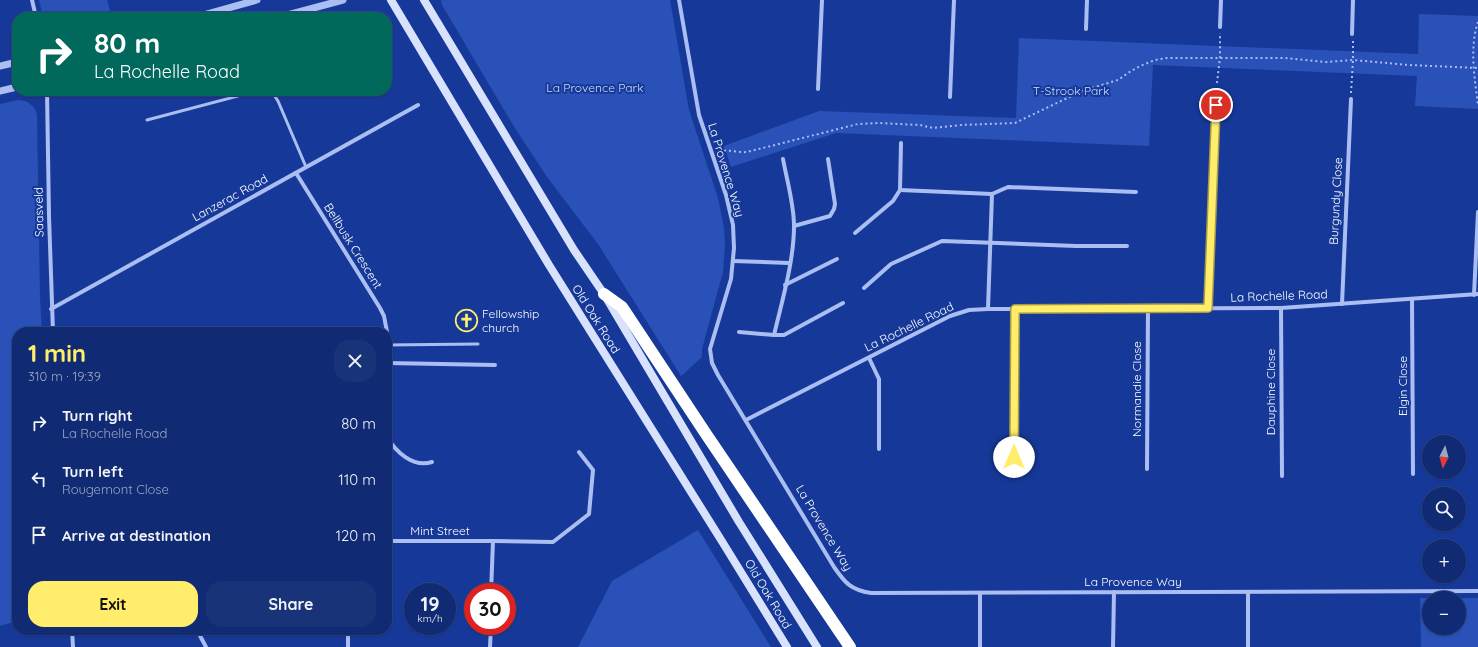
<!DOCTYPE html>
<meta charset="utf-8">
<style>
body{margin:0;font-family:Quicksand,sans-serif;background:#193378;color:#f1f3f6;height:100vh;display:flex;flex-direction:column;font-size:15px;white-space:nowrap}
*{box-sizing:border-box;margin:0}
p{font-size:13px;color:#9ca7c4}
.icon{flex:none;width:22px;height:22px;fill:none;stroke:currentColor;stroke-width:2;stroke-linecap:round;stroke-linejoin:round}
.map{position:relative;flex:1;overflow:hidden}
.details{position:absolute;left:12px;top:327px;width:380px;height:308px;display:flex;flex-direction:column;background:#102b73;border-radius:16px;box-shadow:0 1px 3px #0004,0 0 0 1px #304785}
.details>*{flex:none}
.guide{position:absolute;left:12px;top:12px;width:380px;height:84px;border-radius:16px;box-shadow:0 1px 3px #0004,0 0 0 1px #304785;background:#00695c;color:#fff;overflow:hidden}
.needle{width:26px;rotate:186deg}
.fabs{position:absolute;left:1422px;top:435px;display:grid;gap:8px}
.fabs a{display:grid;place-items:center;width:44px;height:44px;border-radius:50%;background:#102b73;box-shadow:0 1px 3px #0004,0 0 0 1px #304785;font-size:20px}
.speed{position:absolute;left:404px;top:583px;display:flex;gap:8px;font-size:20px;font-weight:700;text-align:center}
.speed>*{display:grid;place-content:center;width:52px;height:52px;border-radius:50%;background:#102b73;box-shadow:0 1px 3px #0004,0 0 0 1px #304785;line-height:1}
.speed small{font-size:10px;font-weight:400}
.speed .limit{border:6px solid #d22;background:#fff;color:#111}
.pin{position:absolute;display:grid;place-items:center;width:34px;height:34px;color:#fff;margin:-17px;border:2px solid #fff;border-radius:50%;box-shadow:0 1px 4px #0007}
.me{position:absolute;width:44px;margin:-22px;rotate:0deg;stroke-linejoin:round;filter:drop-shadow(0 0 3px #0008)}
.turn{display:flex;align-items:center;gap:14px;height:84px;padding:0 16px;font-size:18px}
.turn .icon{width:52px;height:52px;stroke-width:2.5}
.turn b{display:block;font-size:28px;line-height:34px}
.round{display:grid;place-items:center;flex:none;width:42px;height:42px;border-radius:16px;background:#193378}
.headline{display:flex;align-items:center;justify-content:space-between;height:68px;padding:0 16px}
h1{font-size:24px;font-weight:800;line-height:30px;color:#ffed6b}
.action{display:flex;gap:8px;margin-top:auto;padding:8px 16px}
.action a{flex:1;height:46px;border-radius:16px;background:#ffed6b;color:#111;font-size:16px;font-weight:800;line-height:46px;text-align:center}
.action a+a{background:#193378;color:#f1f3f6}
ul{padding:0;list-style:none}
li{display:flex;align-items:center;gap:12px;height:56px;padding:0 16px}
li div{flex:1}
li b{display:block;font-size:15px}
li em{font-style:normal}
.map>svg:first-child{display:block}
.green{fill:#2951b7;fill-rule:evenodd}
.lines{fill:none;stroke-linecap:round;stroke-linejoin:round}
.path{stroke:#aabef2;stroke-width:2;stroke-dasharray:2 3;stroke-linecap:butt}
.service{stroke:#aabef2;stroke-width:3}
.minor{stroke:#aabef2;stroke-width:4}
.tertiary{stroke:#aabef2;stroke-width:7}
.secondary{stroke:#d9e2fc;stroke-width:8}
.motorway{stroke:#fff;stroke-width:12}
.route-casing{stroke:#a69a46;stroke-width:10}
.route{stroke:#ffed6b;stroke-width:7}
.labels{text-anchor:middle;stroke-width:4;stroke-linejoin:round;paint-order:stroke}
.park-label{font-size:12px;fill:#d1ddfc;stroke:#163999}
.street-label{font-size:12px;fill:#fff;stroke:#163999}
.poi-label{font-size:12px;fill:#fff;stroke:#163999;text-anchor:start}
</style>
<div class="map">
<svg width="1478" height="647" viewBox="0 0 1478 647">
<rect width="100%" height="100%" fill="#163999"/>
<!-- green -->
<g class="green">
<polygon points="39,0 107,0 112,17 43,17"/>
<polygon points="441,0 670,0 689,110 718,198 724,228 725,244 723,272 702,349 702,357 681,376 598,244 547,177 513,125 442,5"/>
<polygon points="1419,14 1478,16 1478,109 1415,106 1417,76 1153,65 1149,146 836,133 731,167 724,146 819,111 1016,118 1019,38 1418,54"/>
<path d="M18,100C28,101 35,105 37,115L40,298L42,332H17V621L0,626V104Z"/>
<polygon points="698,530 771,647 578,647 612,581"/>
<path d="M1420,598H1478V647H1421ZM1429,598H1459V628H1429Z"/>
</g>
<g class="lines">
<!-- path -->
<g class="path">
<path d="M1478,22C1469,49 1475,79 1478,106"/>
<polyline points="1217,83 1220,57 1220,33"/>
<polyline points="1351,93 1353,60 1353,41"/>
<path d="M719,151C728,149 738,153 747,152L858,124L879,123L920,125L933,128L961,125L1015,123L1082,91L1118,80L1131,71L1140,66L1155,60L1167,58H1285L1326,62L1353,60L1409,65L1478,68"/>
</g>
<!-- service -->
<g class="service">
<polyline points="269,91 274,95 278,101 306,167"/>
<polyline points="147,120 257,91"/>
<polyline points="387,345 478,344"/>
</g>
<!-- minor -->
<g class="minor">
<polyline points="32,0 36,17"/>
<path d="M679,0L699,115L726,195L733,225L734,248L731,279L710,349L712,363L718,375L834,567C845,583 851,590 871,593L1478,591"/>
<polyline points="1220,27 1221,0"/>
<polyline points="1086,29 1087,0"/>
<polyline points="1352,34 1353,0"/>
<polyline points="818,89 822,0"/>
<polyline points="47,91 49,216 53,332"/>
<polyline points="950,97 954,0"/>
<polyline points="296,173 380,308 384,316 387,332"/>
<polyline points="900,190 992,194 1008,187 1136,192"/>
<polyline points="794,226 830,216 834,209 835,204 828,159"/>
<polyline points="855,233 893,201 900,190 901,143"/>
<polyline points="733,261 789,263"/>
<polyline points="785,285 837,259"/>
<polyline points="864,288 891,264 942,241 1076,246 1127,246"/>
<polyline points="1474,295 1478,212"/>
<polyline points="1412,299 1413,474"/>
<polyline points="1342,304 1351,99"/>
<polyline points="1208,308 1217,90"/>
<polyline points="1281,308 1282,476"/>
<polyline points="51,309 418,105"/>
<polyline points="988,309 992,194"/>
<polyline points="739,332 774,335 784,335 843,303"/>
<path d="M774,335C782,301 794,261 794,226C794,204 787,181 783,159"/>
<polyline points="387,349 387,353"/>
<polyline points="869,358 879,379 879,449"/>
<polyline points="387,363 495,365"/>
<polyline points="746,420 950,316 969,310 988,309 1281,308 1478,294"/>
<path d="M387,437C396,452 413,468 432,462"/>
<polyline points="1147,469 1148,308"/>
<polyline points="1013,472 1015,309"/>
<polyline points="387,541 493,541 491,592"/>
<polyline points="493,541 553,542 589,514 593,470 579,452"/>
<polyline points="1248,592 1248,647"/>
<polyline points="72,630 73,647"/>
<polyline points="197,630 206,647"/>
<polyline points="348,647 348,630"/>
<polyline points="490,647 491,626"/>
<polyline points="980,647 980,593"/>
<polyline points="1113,647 1114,592"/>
</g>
<!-- tertiary -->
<g class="tertiary">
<polyline points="196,17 257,0"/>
<polyline points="280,17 343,0"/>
<polyline points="0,66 17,62"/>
<polyline points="0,91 17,87"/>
</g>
<!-- secondary -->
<g class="secondary">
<polyline points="391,0 549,265 723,543 787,647"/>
<polyline points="424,0 574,250 604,294 739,522 817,647"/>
</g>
<!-- motorway -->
<polyline class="motorway" points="604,294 622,307 706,434 850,647"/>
</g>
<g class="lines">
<defs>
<polyline id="route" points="1014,457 1015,309 1208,308 1216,105"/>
</defs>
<!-- route casing -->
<use href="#route" class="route-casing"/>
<!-- route -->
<use href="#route" class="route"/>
</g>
<!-- icons -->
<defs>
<symbol id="church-ring" viewBox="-11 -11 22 22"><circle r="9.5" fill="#163999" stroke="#ffed6b" stroke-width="1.5"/><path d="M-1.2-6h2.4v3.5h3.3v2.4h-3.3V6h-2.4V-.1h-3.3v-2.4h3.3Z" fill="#ffed6b"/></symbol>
</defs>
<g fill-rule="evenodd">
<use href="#church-ring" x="454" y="308" width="25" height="25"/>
</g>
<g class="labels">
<!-- park labels -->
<g class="park-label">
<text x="595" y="92">La Provence Park</text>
<text x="1071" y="95">T-Strook Park</text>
</g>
<!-- street labels -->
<g class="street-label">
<text transform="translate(726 170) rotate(73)" y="4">La Provence Way</text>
<text transform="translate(230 198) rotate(-29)" y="4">Lanzerac Road</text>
<text transform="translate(1336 201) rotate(-87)" y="4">Burgundy Close</text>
<text transform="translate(39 212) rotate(-91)" y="4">Saasveld</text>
<text transform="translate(353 246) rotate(58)" y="4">Bellbusk Crescent</text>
<text transform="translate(1279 296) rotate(-2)" y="4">La Rochelle Road</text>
<text transform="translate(596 319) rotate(58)" y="4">Old Oak Road</text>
<text transform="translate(909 327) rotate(-26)" y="4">La Rochelle Road</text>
<text transform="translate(1403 386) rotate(-90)" y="4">Elgin Close</text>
<text transform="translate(1137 389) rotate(-90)" y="4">Normandie Close</text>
<text transform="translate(1271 392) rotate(-90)" y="4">Dauphine Close</text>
<text transform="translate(824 528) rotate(59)" y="4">La Provence Way</text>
<text x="440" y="535">Mint Street</text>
<text x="1133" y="586">La Provence Way</text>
<text transform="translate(768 594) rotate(59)" y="4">Old Oak Road</text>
</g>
<!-- poi labels -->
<g class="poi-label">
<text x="482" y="318">Fellowship<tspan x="482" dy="14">church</tspan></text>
</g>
</g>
</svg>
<div class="fabs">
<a><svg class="needle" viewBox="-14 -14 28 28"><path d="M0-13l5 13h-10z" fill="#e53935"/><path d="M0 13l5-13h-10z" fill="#9ca7c4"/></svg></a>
<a><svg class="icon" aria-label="search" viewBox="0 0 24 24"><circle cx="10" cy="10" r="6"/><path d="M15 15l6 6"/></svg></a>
<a>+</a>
<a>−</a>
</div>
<div class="speed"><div>19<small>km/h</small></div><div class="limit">30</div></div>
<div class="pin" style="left:1216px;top:105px;background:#d93025"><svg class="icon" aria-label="arrive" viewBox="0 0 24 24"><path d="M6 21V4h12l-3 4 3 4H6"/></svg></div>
<svg class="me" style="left:1014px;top:457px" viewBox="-20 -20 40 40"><circle r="19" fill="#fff"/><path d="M0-13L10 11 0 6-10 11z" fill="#ffed6b"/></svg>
<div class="guide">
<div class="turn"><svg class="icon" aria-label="right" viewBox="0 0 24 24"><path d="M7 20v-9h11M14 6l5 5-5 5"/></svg><div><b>80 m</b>La Rochelle Road</div></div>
</div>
<section class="details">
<div class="headline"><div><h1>1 min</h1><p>310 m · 19:39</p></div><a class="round"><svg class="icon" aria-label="close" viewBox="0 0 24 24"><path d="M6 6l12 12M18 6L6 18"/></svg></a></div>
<ul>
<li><svg class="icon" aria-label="right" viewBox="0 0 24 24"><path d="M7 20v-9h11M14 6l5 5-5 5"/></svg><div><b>Turn right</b><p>La Rochelle Road</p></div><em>80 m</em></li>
<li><svg class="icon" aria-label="left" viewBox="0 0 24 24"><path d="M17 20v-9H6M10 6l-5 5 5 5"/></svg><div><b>Turn left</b><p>Rougemont Close</p></div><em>110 m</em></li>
<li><svg class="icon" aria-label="arrive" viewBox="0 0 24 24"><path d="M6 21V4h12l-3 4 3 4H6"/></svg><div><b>Arrive at destination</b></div><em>120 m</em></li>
</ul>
<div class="action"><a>Exit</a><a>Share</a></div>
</section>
</div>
